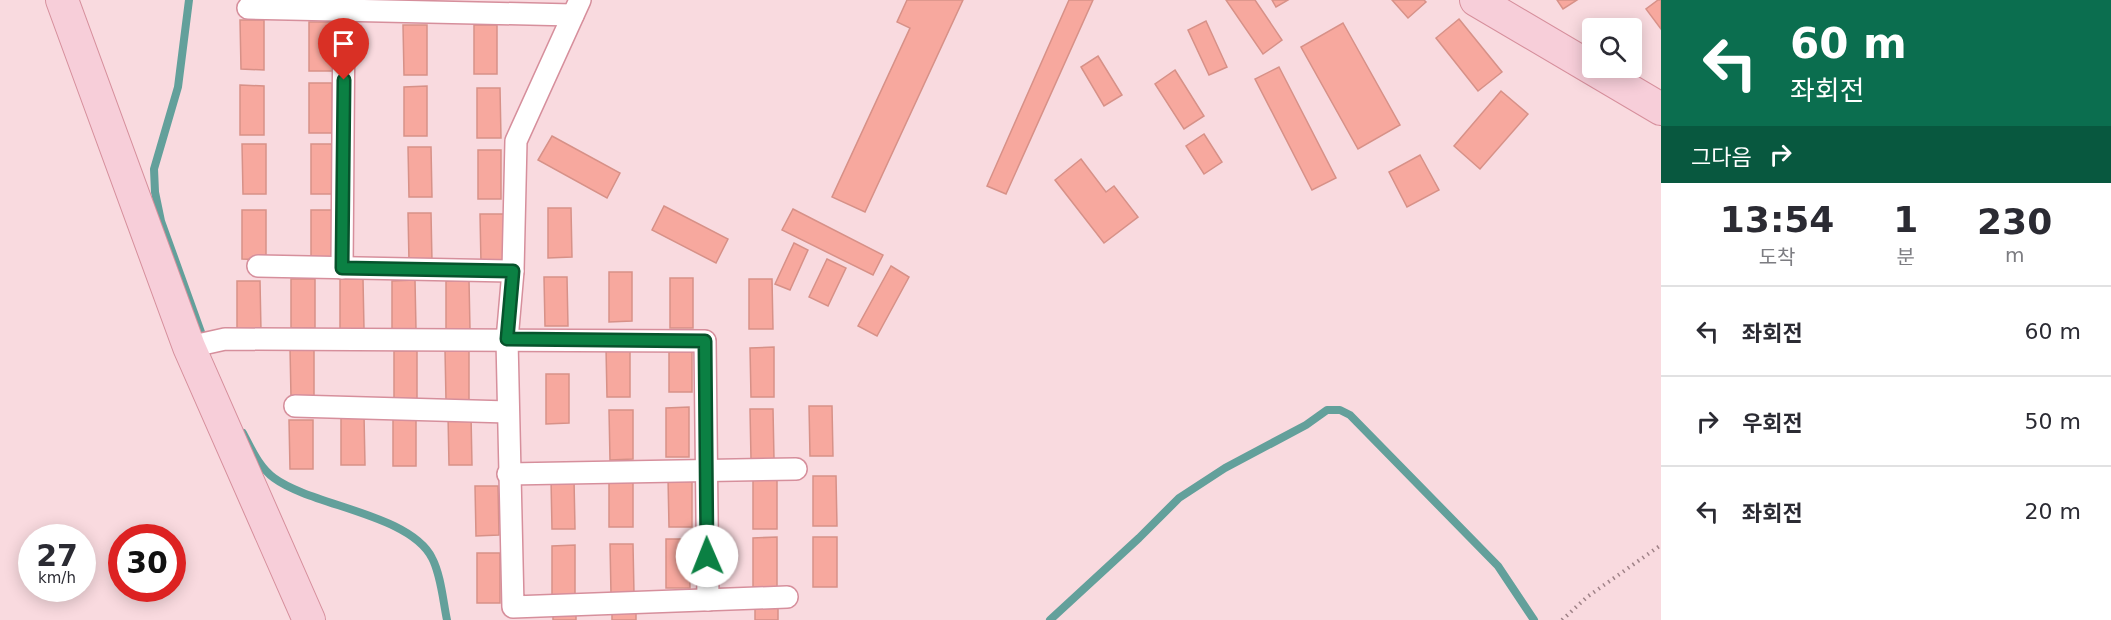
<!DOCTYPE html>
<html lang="ko">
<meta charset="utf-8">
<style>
body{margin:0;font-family:"DejaVu Sans","Noto Sans KR",sans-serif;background:#f7f7f7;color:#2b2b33;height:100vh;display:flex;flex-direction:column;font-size:22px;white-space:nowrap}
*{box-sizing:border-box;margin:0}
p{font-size:20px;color:#7c7c81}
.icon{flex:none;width:33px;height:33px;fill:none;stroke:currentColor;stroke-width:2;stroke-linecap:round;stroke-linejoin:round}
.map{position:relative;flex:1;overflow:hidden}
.side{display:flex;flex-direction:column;background:#fff;width:450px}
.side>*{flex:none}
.banner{background:#0b6e4f;color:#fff;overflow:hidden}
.controls{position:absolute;left:1582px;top:18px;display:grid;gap:12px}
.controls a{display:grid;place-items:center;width:60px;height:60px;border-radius:6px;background:#fff;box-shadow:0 3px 15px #0003;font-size:30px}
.speed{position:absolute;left:18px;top:524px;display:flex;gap:12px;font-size:30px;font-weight:700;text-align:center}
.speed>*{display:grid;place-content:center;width:78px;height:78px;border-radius:50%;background:#fff;box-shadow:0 3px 15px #0003;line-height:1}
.speed small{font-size:15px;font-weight:400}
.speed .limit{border:9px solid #d22;background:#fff;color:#111}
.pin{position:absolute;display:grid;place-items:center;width:51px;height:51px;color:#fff;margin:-62px -26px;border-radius:50% 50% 50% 0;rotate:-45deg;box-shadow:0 0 6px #0007}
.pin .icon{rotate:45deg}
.me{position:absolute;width:66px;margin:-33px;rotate:359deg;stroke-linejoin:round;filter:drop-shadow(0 0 4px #0008)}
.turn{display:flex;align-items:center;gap:21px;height:126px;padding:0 30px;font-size:27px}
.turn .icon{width:78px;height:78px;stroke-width:2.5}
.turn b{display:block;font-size:42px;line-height:51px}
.then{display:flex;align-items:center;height:57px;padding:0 30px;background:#0003;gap:12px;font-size:22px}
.eta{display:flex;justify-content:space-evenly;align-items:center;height:102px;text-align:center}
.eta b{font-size:36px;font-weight:800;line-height:42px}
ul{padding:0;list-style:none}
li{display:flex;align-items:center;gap:18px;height:90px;padding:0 30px;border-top:2px solid #e1e1e2}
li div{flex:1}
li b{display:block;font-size:22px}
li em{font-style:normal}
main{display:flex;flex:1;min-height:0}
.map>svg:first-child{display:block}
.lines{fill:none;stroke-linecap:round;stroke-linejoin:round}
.stream{stroke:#63a09b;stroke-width:8}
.building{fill:#f7a89e;stroke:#d79188;stroke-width:1.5}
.street-casing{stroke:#d68f9c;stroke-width:24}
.secondary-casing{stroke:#d68f9c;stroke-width:34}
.path{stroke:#9f8287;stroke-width:4;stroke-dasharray:1.5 4.5;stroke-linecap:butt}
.street{stroke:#fff;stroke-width:21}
.secondary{stroke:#f7ced9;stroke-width:32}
.route-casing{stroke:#07532c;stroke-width:15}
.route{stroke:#0b8043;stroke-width:10}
</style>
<main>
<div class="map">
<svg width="1661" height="620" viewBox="0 0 1661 620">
<rect width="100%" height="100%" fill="#f9dadf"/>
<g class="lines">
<!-- stream -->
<g class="stream">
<polyline points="189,0 178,87 154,169 155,192 161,221 201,332"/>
<path d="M243,433C252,450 259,467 274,478C312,506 410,514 432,558C441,575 443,601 447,620"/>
<polyline points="1050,620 1139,538 1179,498 1225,468 1306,425 1327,410 1340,410 1350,415 1498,566 1534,620"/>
</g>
</g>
<!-- building -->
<g class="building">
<polygon points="907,0 963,0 865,212 832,197 910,28 897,22"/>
<polygon points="1069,0 1093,0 1006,194 987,186"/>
<polygon points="1226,0 1255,0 1282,40 1263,54"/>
<polygon points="1272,0 1288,0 1276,7"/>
<polygon points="1392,0 1424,0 1426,2 1408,18"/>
<polygon points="1557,0 1577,0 1563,9"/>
<polygon points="1658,0 1661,0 1661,29 1646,9"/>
<polygon points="1459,19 1502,72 1478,91 1436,38"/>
<polygon points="240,20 264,20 264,70 241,69"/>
<polygon points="1206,21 1227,67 1209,75 1188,30"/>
<polygon points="309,22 332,22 333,71 309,71"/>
<polygon points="1343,23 1400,125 1358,149 1301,47"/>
<polygon points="403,25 427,25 427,75 404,75"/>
<rect x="474" y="25" width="23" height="49"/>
<polygon points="1098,56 1122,95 1104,106 1081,67"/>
<polygon points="1279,67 1336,178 1312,190 1255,79"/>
<polygon points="1175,70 1204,116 1184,129 1155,84"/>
<rect x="309" y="83" width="23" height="50"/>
<polygon points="240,85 264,86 264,135 240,135"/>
<polygon points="427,86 427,136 404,136 404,87"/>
<polygon points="477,88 500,88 501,138 477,138"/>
<polygon points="1501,91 1528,114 1480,169 1454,146"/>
<polygon points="1204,134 1222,162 1204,174 1186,146"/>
<polygon points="552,136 620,173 607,198 538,160"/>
<polygon points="242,144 266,144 266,194 243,194"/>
<rect x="311" y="144" width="23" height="50"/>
<polygon points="408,147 431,147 432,197 409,197"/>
<rect x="478" y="150" width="23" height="49"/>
<polygon points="1420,155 1439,190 1407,207 1389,172"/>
<polygon points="1081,159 1106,192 1114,186 1138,217 1104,243 1055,180"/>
<polygon points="664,206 728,239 716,263 652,230"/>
<polygon points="548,208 571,208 572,257 548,258"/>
<polygon points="793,209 883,255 873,275 782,230"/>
<polygon points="242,210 266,210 266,260 242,259"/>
<polygon points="311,210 334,210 334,259 311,260"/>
<polygon points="408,213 431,213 432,262 409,262"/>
<polygon points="480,214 504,214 504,264 481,264"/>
<polygon points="794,243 808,250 790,290 775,284"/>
<polygon points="827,259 846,268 828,306 809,297"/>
<polygon points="891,266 909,277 877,336 858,326"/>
<polygon points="609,272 632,272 632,321 609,322"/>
<polygon points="544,277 567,277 568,326 545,326"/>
<rect x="670" y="278" width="23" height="50"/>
<rect x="291" y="279" width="24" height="49"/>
<polygon points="340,279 363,279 364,329 340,329"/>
<polygon points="749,279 772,279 773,329 749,329"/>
<polygon points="415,280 416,330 392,330 392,281"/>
<polygon points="469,280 470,330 446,330 446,281"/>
<polygon points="237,281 260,281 261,331 237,331"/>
<rect x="669" y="342" width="23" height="50"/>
<polygon points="314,347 314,397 291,397 290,348"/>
<polygon points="774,347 774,397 751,397 750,348"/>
<polygon points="606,348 630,348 630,397 607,397"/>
<polygon points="445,350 469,350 469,400 446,400"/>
<rect x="394" y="351" width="23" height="49"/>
<polygon points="546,374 569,374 569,423 546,424"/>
<polygon points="809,406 832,406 833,456 810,456"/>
<polygon points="689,407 689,457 666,457 666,408"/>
<polygon points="750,409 773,409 774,459 751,459"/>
<polygon points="609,410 633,410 633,459 610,460"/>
<polygon points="341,415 364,415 365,465 341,465"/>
<polygon points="448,415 471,415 472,465 449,465"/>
<rect x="393" y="416" width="23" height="50"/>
<polygon points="289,420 313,420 313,469 290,469"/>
<polygon points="813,476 836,476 837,526 813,526"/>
<rect x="609" y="477" width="24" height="50"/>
<polygon points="668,478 692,478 692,527 669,527"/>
<polygon points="551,479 574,479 575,529 552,529"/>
<rect x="753" y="479" width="24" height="50"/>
<polygon points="475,486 498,486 499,535 476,536"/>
<polygon points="777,537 777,587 753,587 753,538"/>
<rect x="813" y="537" width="24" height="50"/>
<polygon points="666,539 689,539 690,588 666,588"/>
<polygon points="610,544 633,544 634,594 611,594"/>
<polygon points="575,545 575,595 552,595 552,546"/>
<rect x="477" y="553" width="23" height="50"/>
<rect x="755" y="606" width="23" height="14"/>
<rect x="612" y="610" width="24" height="10"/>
<rect x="553" y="613" width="23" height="7"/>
</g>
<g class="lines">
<defs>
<g id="street">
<polyline points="580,0 516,141 513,271 507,340 513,607 787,597"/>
<polyline points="248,8 573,15"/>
<polyline points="258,266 513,271"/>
<polyline points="342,268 344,10"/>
<polyline points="189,347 225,339 705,341 708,600"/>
<polyline points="295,406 508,412"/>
<polyline points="508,474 796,469"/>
</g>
<g id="secondary">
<polyline points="62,0 189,347 309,620"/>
<polyline points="1476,0 1661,109"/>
</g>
</defs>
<!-- street casing -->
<use href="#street" class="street-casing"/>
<!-- secondary casing -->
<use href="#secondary" class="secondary-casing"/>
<!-- path -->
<polyline class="path" points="1562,620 1587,597 1661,545"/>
<!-- street -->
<use href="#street" class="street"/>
<!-- secondary -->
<use href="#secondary" class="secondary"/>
</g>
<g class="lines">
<defs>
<polyline id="route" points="344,80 342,268 513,271 507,339 705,341 707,556"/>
</defs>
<!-- route casing -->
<use href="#route" class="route-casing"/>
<!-- route -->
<use href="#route" class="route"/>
</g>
</svg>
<div class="controls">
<a><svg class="icon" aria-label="search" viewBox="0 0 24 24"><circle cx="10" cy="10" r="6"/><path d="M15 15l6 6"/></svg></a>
</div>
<div class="speed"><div>27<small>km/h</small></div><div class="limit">30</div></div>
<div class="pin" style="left:344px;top:80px;background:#d93025"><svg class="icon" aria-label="arrive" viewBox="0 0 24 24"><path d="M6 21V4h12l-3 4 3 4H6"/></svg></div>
<svg class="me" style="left:707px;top:556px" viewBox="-20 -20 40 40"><circle r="19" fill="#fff"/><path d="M0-13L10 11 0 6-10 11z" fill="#0b8043"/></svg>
</div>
<section class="side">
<div class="banner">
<div class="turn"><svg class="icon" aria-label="left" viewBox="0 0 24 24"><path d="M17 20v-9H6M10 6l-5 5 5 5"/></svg><div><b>60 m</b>좌회전</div></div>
<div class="then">그다음<svg class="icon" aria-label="right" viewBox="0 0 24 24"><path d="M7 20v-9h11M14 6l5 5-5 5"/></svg></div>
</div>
<div class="eta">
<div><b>13:54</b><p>도착</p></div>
<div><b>1</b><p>분</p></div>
<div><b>230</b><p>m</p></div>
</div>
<ul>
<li><svg class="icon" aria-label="left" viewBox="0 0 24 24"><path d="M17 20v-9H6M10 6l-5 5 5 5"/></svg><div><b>좌회전</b></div><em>60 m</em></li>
<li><svg class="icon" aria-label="right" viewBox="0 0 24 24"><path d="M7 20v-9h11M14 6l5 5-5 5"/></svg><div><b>우회전</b></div><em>50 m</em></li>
<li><svg class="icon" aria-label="left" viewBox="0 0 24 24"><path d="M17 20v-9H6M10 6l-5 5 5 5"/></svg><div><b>좌회전</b></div><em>20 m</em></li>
</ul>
</section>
</main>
